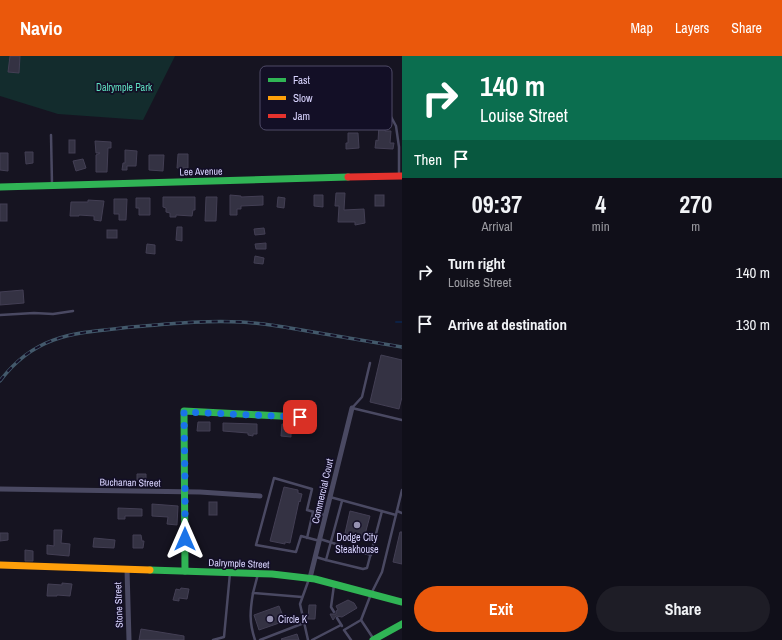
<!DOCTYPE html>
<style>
body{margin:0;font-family:"Archivo Narrow",sans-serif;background:#1e1d26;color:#f1f3f6;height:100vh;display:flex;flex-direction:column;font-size:15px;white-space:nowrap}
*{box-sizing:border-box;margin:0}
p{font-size:13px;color:#9c9ca2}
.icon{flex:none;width:22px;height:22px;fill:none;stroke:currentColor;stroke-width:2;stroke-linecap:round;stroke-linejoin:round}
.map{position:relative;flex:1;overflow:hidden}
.panel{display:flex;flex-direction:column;background:#100f19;width:380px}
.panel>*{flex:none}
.banner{background:#0b6e4f;color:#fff;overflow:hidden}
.pin{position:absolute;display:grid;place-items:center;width:34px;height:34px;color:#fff;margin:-17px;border-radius:8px;box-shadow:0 2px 6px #0006}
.me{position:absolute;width:44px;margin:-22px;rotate:0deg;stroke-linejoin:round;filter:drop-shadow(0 0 3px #0008)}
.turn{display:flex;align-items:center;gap:14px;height:84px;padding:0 12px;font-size:18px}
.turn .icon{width:52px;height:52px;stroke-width:2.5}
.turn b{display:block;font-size:28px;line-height:34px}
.then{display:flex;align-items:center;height:38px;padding:0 12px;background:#0003;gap:8px;font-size:15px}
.eta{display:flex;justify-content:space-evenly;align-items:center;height:68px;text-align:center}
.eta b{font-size:24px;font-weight:800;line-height:28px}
.action{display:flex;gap:8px;margin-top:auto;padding:8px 12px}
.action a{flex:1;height:46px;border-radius:24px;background:#ea580c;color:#fff;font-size:16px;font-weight:800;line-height:46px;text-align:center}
.action a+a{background:#1e1d26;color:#f1f3f6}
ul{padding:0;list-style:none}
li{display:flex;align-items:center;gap:12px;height:52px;padding:0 12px}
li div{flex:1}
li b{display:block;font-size:15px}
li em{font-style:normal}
header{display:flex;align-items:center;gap:24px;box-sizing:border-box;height:56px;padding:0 20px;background:#ea580c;color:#fff}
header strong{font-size:19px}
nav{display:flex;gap:22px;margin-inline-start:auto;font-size:14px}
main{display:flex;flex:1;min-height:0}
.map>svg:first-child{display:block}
.green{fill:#132c2d}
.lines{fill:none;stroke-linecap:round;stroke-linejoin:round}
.stream{stroke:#0d2144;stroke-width:2}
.building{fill:#343243;stroke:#433f54}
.lane{stroke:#4a4962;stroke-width:2.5}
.street{stroke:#4a4962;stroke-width:5}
.fast{stroke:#30b455;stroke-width:7}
.slow{stroke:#ff9f0a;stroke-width:7}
.jam{stroke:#e5322d;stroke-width:7}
.rail-casing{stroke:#43596b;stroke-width:3.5}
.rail{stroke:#130f26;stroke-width:2;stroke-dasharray:6;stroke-linecap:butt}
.route{stroke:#1a73e8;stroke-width:7;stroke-dasharray:0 12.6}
.poi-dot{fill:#9591b1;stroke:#130f26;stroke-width:1.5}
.labels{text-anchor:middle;stroke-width:3.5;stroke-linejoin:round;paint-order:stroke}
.park-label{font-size:10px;fill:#5fe0c0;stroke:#130f26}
.street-label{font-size:10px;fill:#d9d4ff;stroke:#130f26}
.poi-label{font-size:10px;fill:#d9d4ff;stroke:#130f26}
.key{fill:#130f26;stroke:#4e4a67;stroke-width:1}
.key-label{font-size:11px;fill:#d9d4ff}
</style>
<header>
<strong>Navio</strong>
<nav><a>Map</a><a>Layers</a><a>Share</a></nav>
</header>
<main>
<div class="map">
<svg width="402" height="584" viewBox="0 0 402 584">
<rect width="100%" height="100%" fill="#161421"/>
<!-- green -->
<polygon class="green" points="0,0 175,0 143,64 58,58 0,40"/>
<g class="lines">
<!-- stream -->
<polyline class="stream" points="396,266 402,266"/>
</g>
<!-- building -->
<g class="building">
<polygon points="10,0 20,0 19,17 8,16"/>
<polygon points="379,69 385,70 385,75 391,75 390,87 394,87 393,93 375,92 376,84 378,85"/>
<polygon points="348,77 358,77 359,92 346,93 346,87 348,87"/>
<rect x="69" y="84" width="6" height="13"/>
<polygon points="95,85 111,86 111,92 108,92 107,116 96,116 96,99 100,97 96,97"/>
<polygon points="125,94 137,95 136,110 127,110 127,114 122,114 123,107 125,107"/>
<polygon points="25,96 33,96 33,107 26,108"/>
<polygon points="0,97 8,97 8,115 0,114"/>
<polygon points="178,98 188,98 188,112 177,112"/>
<polygon points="149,99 164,99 163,115 149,114"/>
<polygon points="83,103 86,112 76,115 73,105"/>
<polygon points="336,137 345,137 344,154 364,153 365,167 355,169 355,166 338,166 339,150 335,150"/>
<polygon points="230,139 241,140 241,141 263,140 263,149 241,150 241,153 237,153 237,159 230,159"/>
<polygon points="314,139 323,139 323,151 314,150"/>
<rect x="375" y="139" width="9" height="11"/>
<polygon points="163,141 195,141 195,154 193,154 192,160 176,159 176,161 170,161 170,157 166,156 166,152 163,151"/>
<polygon points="206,141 217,141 216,165 205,165"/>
<polygon points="278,141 285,142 284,152 277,151"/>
<polygon points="136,142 150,142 150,159 139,159 139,152 136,152"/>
<polygon points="114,143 127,143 126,164 119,164 119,158 114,158"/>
<polygon points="88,144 104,145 101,165 94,164 94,160 79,159 79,160 70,160 71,146 88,146"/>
<rect x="0" y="148" width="7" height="17"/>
<polygon points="177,171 182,171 182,185 176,184"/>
<polygon points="264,172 265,178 255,179 254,173"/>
<rect x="107" y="174" width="10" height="8"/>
<polygon points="266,187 266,193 256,193 255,188"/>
<polygon points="147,188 155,189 155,198 146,197"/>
<polygon points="255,200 264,202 263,208 254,207"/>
<polygon points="23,234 24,247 0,249 0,236"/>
<polygon points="381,299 402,304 402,341 399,353 370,346"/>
<polygon points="198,366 210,366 210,375 197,375"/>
<polygon points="223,367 257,368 257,378 253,378 253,380 248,379 248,377 223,375"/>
<polygon points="282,368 292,369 292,377 291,376 291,381 281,380"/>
<polygon points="137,418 146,418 146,425 137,424"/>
<polygon points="284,431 298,434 298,437 302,438 300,446 299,445 290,487 285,486 285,488 270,485"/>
<rect x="209" y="446" width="8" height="13"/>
<polygon points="152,448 178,450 177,469 167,468 168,461 152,460"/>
<polygon points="118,452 142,453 142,460 125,460 125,463 118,463"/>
<polygon points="350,455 370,460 364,482 357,480 357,482 349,480 350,478 345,477"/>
<polygon points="54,474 62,474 61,487 70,488 69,500 47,498 47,489 54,490"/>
<polygon points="400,476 402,476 402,508 393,506"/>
<polygon points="0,477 8,477 8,484 0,485"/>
<polygon points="133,479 141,479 142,485 144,485 143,492 133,492"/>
<polygon points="94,482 115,484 114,492 93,491"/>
<polygon points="25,494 33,495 33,505 25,505"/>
<polygon points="62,527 72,528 70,540 57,539 57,540 47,540 48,528 62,529"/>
<polygon points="181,532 189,533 187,543 179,542 179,545 173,544 176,533 180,534"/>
<polygon points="348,544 354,547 357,552 342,561 336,560 333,564 330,558 336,558 336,555 338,554 336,550"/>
<polygon points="309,549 316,549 315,563 308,563"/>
<polygon points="279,550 285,565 259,574 254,559"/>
<polygon points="141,573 184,580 184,584 139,584"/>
<polygon points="297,578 299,584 282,584 281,583"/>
</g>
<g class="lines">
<!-- lane -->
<g class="lane">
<polyline points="382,28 383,46 396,70 399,91 399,120"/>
<polyline points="51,79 52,128"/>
<polyline points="0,259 34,257 53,258 73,255"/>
<polyline points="370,307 362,341 352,352 402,364"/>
<polyline points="330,441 396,459"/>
<polyline points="342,445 326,504 363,513 367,512 382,455"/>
<polyline points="397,455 402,457"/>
<polyline points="307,482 313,456"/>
<polyline points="320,483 371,499"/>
<polyline points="320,485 301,480 296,496 256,489 274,422 312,433 307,454 325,459"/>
<polyline points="316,501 326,504"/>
<polyline points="258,518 253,537 302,541"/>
<path d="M253,537C250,555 249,566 255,584"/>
<polyline points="334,556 331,551 334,529"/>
<polyline points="337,562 342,570"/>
<polyline points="361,564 373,582"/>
<polyline points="213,584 224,581 230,517"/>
<polyline points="260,584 304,567"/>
<polyline points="308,584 300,548 309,523"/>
<polyline points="312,584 341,569"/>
<polyline points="351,584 344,574 361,564 371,538 382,516 402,434"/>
</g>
<!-- street -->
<g class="street">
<polyline points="0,433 200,436 260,440"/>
<polyline points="127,513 129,584"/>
<polyline points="310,522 352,352"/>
</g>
<!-- fast -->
<g class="fast">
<polyline points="0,131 348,121"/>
<polyline points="150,514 272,518 315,523 402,546"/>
<polyline points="185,515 184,355 300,361"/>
<polyline points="373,584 402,568"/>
</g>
<!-- slow -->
<polyline class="slow" points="0,509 150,514"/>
<!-- jam -->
<polyline class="jam" points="348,121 402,120"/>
<defs>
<path id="rail" d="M0,325C36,277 77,277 132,271C168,268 205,264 241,266C265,267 289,272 313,276C342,281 372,286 402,291"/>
</defs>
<!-- rail casing -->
<use href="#rail" class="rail-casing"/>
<!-- rail -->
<use href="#rail" class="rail"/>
</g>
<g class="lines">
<!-- route -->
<polyline class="route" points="185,483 185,429 184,356 300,361"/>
</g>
<!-- markers -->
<g class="poi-dot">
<circle cx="357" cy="469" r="4"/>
<circle cx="270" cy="563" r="4"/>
</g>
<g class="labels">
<!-- park labels -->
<g class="park-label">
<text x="124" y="35">Dalrymple Park</text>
</g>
<!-- street labels -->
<g class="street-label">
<text transform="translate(201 115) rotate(-1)" y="4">Lee Avenue</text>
<text transform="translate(130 426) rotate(1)" y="4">Buchanan Street</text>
<text transform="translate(322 435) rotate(-77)" y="4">Commercial Court</text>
<text transform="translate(239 507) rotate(2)" y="4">Dalrymple Street</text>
<text transform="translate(118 549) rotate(-92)" y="4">Stone Street</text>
</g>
<!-- poi labels -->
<g class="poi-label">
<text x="357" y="485">Dodge City<tspan x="357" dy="12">Steakhouse</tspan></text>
<text x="278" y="567" text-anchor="start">Circle K</text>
</g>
</g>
<!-- legend -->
<rect x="260" y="10" width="132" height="64" rx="6" class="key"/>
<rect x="268" y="22" width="18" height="4" fill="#30b455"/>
<rect x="268" y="40" width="18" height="4" fill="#ff9f0a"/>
<rect x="268" y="58" width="18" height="4" fill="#e5322d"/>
<g class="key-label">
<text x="293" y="28">Fast</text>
<text x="293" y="46">Slow</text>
<text x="293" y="64">Jam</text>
</g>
</svg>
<div class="pin" style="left:300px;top:361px;background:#d93025"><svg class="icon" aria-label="arrive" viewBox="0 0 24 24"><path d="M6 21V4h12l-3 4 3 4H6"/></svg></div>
<svg class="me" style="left:185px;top:483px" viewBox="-20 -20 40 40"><path d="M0-17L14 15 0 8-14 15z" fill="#1a73e8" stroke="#fff" stroke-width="4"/></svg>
</div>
<section class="panel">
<div class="banner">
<div class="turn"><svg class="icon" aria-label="right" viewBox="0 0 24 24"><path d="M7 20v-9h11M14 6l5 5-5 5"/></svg><div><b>140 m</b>Louise Street</div></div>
<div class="then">Then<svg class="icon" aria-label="arrive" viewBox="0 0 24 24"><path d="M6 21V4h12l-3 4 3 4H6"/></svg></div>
</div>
<div class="eta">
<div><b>09:37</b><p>Arrival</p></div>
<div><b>4</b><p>min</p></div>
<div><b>270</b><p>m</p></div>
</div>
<ul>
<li><svg class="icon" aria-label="right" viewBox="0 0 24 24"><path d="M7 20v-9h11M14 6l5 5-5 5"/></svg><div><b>Turn right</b><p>Louise Street</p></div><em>140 m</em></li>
<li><svg class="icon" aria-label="arrive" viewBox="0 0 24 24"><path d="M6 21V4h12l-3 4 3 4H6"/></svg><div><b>Arrive at destination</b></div><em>130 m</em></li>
</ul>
<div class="action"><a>Exit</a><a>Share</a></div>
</section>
</main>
